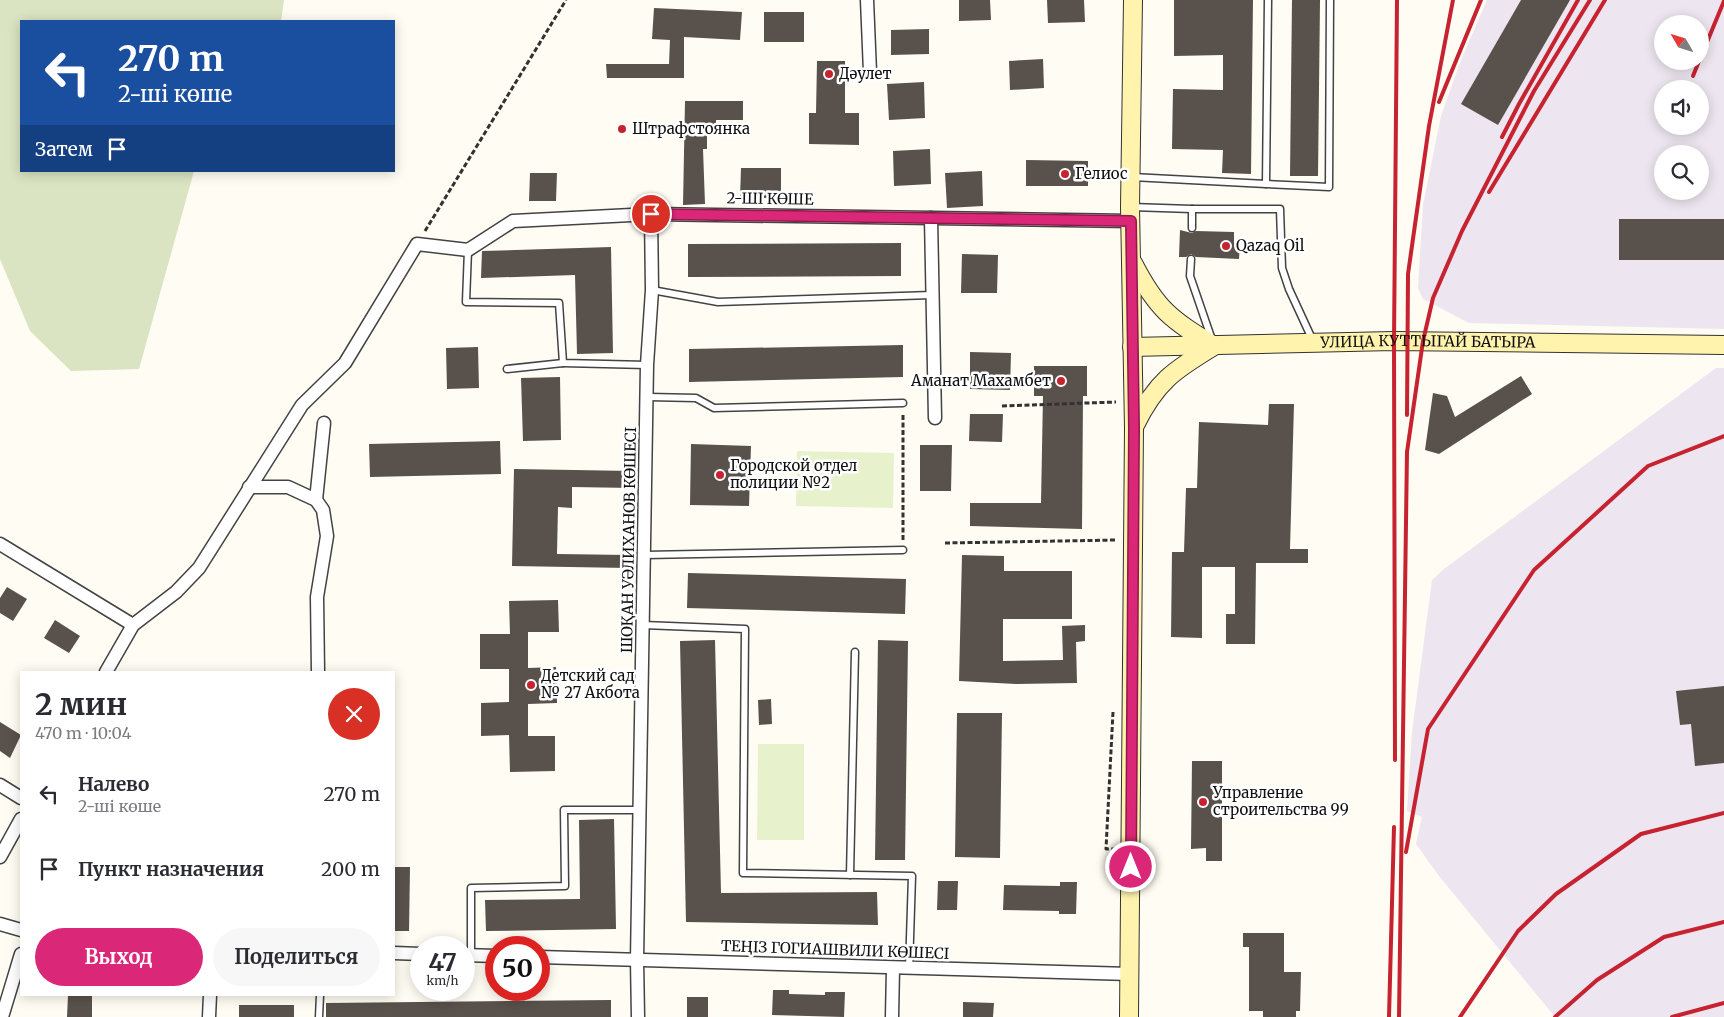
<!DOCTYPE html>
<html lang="ru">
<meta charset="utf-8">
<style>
body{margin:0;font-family:Merriweather,serif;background:#f7f7f7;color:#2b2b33;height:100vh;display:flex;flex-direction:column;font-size:19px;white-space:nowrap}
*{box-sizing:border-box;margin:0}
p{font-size:16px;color:#7c7c81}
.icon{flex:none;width:28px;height:28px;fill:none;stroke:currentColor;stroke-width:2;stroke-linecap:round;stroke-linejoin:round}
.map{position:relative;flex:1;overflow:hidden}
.sheet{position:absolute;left:20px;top:671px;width:375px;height:325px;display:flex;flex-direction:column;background:#fff;border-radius:0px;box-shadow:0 2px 12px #0003}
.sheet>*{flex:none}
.top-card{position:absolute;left:20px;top:20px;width:375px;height:152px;border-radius:0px;box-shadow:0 2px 12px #0003;background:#1a4fa0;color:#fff;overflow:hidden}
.needle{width:32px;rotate:309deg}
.buttons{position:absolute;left:1654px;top:15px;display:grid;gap:10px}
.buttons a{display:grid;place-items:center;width:55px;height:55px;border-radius:50%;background:#fff;box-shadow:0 2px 12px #0003;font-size:25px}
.speed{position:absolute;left:410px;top:936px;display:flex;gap:10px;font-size:25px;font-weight:700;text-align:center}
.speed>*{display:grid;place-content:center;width:65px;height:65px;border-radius:50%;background:#fff;box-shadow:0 2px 12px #0003;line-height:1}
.speed small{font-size:12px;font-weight:400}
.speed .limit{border:8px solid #d22;background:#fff;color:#111}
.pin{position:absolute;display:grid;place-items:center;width:42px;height:42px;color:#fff;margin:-21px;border:2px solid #fff;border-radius:50%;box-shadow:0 1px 5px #0007}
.me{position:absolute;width:55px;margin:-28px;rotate:0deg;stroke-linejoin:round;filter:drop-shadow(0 0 4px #0008)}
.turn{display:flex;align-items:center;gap:18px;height:105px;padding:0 15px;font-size:22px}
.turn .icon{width:65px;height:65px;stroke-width:2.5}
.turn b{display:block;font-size:35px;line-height:42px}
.then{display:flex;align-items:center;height:48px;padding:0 15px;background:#0003;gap:10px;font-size:19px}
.round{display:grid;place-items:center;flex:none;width:52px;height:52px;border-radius:26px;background:#f7f7f7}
.summary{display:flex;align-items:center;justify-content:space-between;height:85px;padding:0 15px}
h1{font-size:30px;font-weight:700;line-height:38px}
.action{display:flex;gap:10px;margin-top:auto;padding:10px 15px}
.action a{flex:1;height:58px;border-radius:30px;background:#db2777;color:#fff;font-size:20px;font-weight:700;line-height:58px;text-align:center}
.action a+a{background:#f7f7f7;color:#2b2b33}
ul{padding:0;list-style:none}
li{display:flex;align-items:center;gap:15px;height:75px;padding:0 15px}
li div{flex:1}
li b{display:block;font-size:19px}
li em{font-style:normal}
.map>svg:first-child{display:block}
.industrial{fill:#ede5ef;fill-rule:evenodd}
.cemetery{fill:#dae3c2}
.pitch{fill:#e7f2cd}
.building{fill:#59514c}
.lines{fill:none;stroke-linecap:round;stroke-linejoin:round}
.lane-casing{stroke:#434343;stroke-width:9}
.street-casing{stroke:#434343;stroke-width:15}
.secondary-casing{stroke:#323232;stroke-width:20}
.path{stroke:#323232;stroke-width:3;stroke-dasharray:5 2.5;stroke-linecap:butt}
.lane{stroke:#fff;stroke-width:6}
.street{stroke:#fff;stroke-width:12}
.secondary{stroke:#fff3ae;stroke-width:18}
.rail{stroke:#c62230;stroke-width:4}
.route-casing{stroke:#8e194d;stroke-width:12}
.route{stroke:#db2777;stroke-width:9}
.poi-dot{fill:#c62230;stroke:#fff;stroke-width:2}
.labels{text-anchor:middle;stroke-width:5;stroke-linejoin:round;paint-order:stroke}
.poi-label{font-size:15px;fill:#101010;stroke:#fff;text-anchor:start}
.street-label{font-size:15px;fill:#101010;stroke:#fff}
</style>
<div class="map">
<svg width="1724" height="1017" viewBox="0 0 1724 1017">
<rect width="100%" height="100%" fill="#fffcf3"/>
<!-- industrial -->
<g class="industrial">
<path d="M1487,0H1724V329L1469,323L1423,299L1418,288L1423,205L1441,116L1461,60ZM1662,24H1700V61H1662ZM1662,89H1700V126H1662ZM1662,154H1700V191H1662Z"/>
<polygon points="1716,368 1724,368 1724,1017 1555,1017 1439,876 1416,844 1422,817 1407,811 1412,732 1432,580 1444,569"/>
</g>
<!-- cemetery -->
<polygon class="cemetery" points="0,0 284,0 281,21 21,21 21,171 194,171 139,369 71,371 30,331 0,259"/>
<!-- pitch -->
<g class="pitch">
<polygon points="797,451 894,453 893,508 796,506"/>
<polygon points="758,744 804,744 804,840 757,840"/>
</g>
<!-- building -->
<g class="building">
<polygon points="959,0 990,0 991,20 959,21"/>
<polygon points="1047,0 1084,0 1085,22 1048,23"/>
<polygon points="1174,0 1253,0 1251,174 1222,173 1223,150 1172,149 1173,89 1223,90 1223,55 1174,56"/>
<polygon points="1292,0 1320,0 1318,176 1290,176"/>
<polygon points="1521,0 1570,0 1498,125 1461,104"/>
<polygon points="654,8 742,12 740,40 684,37 684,78 607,78 606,64 669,64 670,40 652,39"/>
<rect x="764" y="12" width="40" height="30"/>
<polygon points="929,29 929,54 891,55 891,30"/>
<polygon points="1043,59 1044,88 1010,90 1009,61"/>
<polygon points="817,61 845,61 845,113 859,113 859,145 809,144 809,113 816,113"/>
<polygon points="924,82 925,118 889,120 887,84"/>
<polygon points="685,101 743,101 743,120 716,120 716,131 707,131 707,149 703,149 705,204 683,205"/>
<polygon points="930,149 931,184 894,186 893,151"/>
<polygon points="1026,160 1088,161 1088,186 1026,186"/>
<polygon points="741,168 781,168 781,198 740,198"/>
<polygon points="982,171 983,206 947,208 945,173"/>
<polygon points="530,173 557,173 556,201 529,201"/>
<rect x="1619" y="219" width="105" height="41"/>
<polygon points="1180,230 1192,233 1196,231 1234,232 1234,243 1240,244 1239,259 1196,257 1191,254 1186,257 1179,257"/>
<polygon points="901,243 901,276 688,277 688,244"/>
<polygon points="611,247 613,353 577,354 575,275 481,278 482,251"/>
<polygon points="962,254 998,255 997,293 961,293"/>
<polygon points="903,345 903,377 689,382 689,349"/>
<polygon points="478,347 479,388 447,389 446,348"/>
<polygon points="970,352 1011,353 1010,390 970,389"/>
<polygon points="1034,366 1087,366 1087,396 1083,396 1082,529 970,526 970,503 1041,503 1043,396 1034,396"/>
<polygon points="1521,376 1532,394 1439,454 1425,450 1433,393 1447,396 1455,417"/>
<polygon points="560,377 561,440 523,441 521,378"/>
<polygon points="1269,404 1294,404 1290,549 1308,549 1308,563 1256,563 1255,644 1226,644 1226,614 1235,614 1235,567 1202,567 1202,638 1171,637 1172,552 1184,552 1186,488 1197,488 1199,422 1268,425"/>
<polygon points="970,414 1003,414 1002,442 969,441"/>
<polygon points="500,441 501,474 370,477 369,444"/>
<polygon points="691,444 751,446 749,506 690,505"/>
<polygon points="920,445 952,445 951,491 920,491"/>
<polygon points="514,469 633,471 633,488 572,487 572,508 558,507 557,554 628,555 628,568 512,566"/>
<polygon points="962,555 1004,556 1004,571 1072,571 1072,619 1003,619 1003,661 1063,660 1062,626 1085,625 1085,641 1076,642 1077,683 1016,684 959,681"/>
<polygon points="688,573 906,579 905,614 687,608"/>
<polygon points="7,587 27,599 13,621 0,613 0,598"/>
<polygon points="558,600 559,632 528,632 528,668 556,667 557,703 528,704 528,736 555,736 555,771 510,772 509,735 481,736 481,703 509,702 509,669 480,669 480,634 510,634 509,601"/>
<polygon points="55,620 80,636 69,653 44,638"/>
<polygon points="715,640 721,893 877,892 878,925 686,922 680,641"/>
<polygon points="878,640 908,641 905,860 875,860"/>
<polygon points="1724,686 1724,763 1695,766 1691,724 1680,725 1676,691"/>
<polygon points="771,699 772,724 759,725 758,700"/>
<polygon points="957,713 1002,713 1000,858 955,857"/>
<polygon points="0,722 21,735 10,758 0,751"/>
<polygon points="1192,761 1222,761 1222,861 1206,861 1206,848 1191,849"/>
<polygon points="614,819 616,929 486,931 485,900 580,899 579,820"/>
<polygon points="394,867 410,867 409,931 395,931"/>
<polygon points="938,881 958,881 957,910 937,910"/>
<polygon points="1060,882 1077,882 1076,914 1059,914 1059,911 1003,910 1004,885 1060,886"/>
<polygon points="1243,933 1284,933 1284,972 1301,972 1300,1011 1296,1011 1296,1017 1263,1017 1263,1011 1249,1011 1249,947 1243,947"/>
<polygon points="773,990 789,990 789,994 825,995 825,992 845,992 844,1017 772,1015"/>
<polygon points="68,995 92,995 92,1017 67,1017"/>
<rect x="687" y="997" width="21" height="20"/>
<polygon points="611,1000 611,1017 326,1017 326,1003"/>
<polygon points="963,1002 994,1003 993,1017 963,1017"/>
<rect x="239" y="1005" width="55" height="12"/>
</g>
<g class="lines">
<defs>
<g id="lane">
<polyline points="1132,177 1266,184 1268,0"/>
<polyline points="1266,184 1329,187 1330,0"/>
<polyline points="1131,207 1192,209 1280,209 1282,268 1289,289 1313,341"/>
<polyline points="1192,228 1192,209"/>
<polyline points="468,250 466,302 559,303 563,363 647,365"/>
<polyline points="1191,259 1190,276 1212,340"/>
<polyline points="652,290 718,302 932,295"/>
<polyline points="507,369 563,363"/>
<polyline points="648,397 696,398 714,408 903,403"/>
<polyline points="645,555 903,550"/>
<polyline points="643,625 745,629 743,873 912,876 909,969"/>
<polyline points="850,875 855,652"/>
<polyline points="471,955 471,888 565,886 564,810 640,810"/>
<polyline points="319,1017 320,995"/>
</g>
<g id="street">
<polyline points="867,0 870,72"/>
<polyline points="931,218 935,418"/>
<polyline points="249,487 288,487 316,500 323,510 327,536 317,597 318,672"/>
<polyline points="316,500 324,423"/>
<polyline points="0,544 133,625"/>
<polyline points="106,672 133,625 176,592 199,568 302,405 345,363 417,244 468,250 513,221 651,214 1131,221"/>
<polyline points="0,785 21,798"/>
<polyline points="0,857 21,819"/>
<polyline points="0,924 21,930"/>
<polyline points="394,953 421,954"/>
<polyline points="464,955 496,956"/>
<polyline points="539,957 1130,974"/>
<polyline points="2,1017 21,954"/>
<polyline points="209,1017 210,995"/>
<polyline points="638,1017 637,960 647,365 652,290 651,214"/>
<polyline points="892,1017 893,968"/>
</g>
<g id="secondary">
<path d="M1133,263C1157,310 1171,319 1214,346C1174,370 1156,382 1135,425"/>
<path id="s1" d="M1132,347L1394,341L1724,345"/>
<polyline points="1129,1017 1134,428 1130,207 1133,0"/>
</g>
</defs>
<!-- lane casing -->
<use href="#lane" class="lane-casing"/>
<!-- street casing -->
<use href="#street" class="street-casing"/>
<!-- secondary casing -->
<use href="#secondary" class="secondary-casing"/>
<!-- path -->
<g class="path">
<polyline points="425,231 566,0"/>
<polyline points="1002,406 1116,402"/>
<polyline points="903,540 903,413"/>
<polyline points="945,543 1117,540"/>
<polyline points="1113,712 1106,849 1115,849"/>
</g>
<!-- lane -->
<use href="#lane" class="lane"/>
<!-- street -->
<use href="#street" class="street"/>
<!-- secondary -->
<use href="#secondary" class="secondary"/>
<!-- rail -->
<g class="rail">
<polyline points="1700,59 1724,1"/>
<polyline points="1693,76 1699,61"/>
<polyline points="1439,102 1481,0"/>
<polyline points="1502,137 1519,104 1578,0"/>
<polyline points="1489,192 1605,0"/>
<polyline points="1407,415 1408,274 1429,126 1453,0"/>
<polyline points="1395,760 1394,341 1397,0"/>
<polyline points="1406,852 1428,729 1534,570 1648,466 1724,436"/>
<polyline points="1389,1017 1394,827"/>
<polyline points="1399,1017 1407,452 1423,341 1433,298 1462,231 1534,91 1590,0"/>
<polyline points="1460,1017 1518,931 1556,894 1641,834 1724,813"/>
<polyline points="1555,1017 1597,980 1664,937 1724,922"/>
<polyline points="1672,1017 1724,1003"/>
</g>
</g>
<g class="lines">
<defs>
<polyline id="route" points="651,214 1131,221 1134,428 1131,867"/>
</defs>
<!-- route casing -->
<use href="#route" class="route-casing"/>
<!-- route -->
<use href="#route" class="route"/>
</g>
<!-- markers -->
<g class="poi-dot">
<circle cx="829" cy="74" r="5"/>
<circle cx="622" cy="129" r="5"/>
<circle cx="1065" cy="174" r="5"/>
<circle cx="1226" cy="246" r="5"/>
<circle cx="1061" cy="381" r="5"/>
<circle cx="720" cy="475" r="5"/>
<circle cx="531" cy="685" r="5"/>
<circle cx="1203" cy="802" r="5"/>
</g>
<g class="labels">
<!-- poi labels -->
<g class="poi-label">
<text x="839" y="79">Дәулет</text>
<text x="632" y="134">Штрафстоянка</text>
<text x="1075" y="179">Гелиос</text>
<text x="1236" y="251">Qazaq Oil</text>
<text x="1051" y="386" text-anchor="end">Аманат Махамбет</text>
<text x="730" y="471">Городской отдел<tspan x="730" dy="17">полиции №2</tspan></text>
<text x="541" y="681">Детский сад<tspan x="541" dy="17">№ 27 Акбота</tspan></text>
<text x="1213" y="798">Управление<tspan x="1213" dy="17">строительства 99</tspan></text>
</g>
<!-- street labels -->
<g class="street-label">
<text transform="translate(770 199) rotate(1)" y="5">2-ШІ КӨШЕ</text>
<text dy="5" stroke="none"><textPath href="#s1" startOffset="296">УЛИЦА КУТТЫГАЙ БАТЫРА</textPath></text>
<text transform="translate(629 540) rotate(-89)" y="5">ШОҚАН УӘЛИХАНОВ КӨШЕСІ</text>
<text transform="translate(835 950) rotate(2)" y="5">ТЕҢІЗ ГОГИАШВИЛИ КӨШЕСІ</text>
</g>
</g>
</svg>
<div class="buttons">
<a><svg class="needle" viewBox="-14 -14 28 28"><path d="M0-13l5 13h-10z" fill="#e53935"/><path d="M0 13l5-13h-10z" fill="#7c7c81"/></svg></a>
<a><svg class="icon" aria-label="sound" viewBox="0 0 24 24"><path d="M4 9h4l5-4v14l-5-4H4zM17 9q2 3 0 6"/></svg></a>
<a><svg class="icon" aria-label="search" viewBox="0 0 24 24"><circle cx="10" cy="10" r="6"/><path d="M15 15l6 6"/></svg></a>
</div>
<div class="speed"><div>47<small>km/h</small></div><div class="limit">50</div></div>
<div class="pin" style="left:651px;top:214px;background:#d93025"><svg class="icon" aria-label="arrive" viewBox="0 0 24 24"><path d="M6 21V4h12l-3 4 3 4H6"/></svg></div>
<svg class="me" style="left:1131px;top:867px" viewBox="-20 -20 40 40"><circle r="17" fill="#db2777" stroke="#fff" stroke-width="3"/><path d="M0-11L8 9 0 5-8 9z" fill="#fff"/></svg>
<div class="top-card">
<div class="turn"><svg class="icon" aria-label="left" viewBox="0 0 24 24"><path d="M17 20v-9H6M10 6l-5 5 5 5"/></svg><div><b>270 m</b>2-ші көше</div></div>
<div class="then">Затем<svg class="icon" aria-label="arrive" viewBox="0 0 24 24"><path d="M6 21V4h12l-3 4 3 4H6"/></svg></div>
</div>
<section class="sheet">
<div class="summary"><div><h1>2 мин</h1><p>470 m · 10:04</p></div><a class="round" style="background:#d93025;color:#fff"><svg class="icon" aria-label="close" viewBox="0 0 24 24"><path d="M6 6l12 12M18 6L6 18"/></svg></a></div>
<ul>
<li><svg class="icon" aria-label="left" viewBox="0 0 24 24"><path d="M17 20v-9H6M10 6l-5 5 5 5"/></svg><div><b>Налево</b><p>2-ші көше</p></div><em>270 m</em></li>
<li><svg class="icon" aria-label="arrive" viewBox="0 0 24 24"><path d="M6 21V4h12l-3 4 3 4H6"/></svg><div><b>Пункт назначения</b></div><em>200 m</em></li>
</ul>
<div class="action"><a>Выход</a><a>Поделиться</a></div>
</section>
</div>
